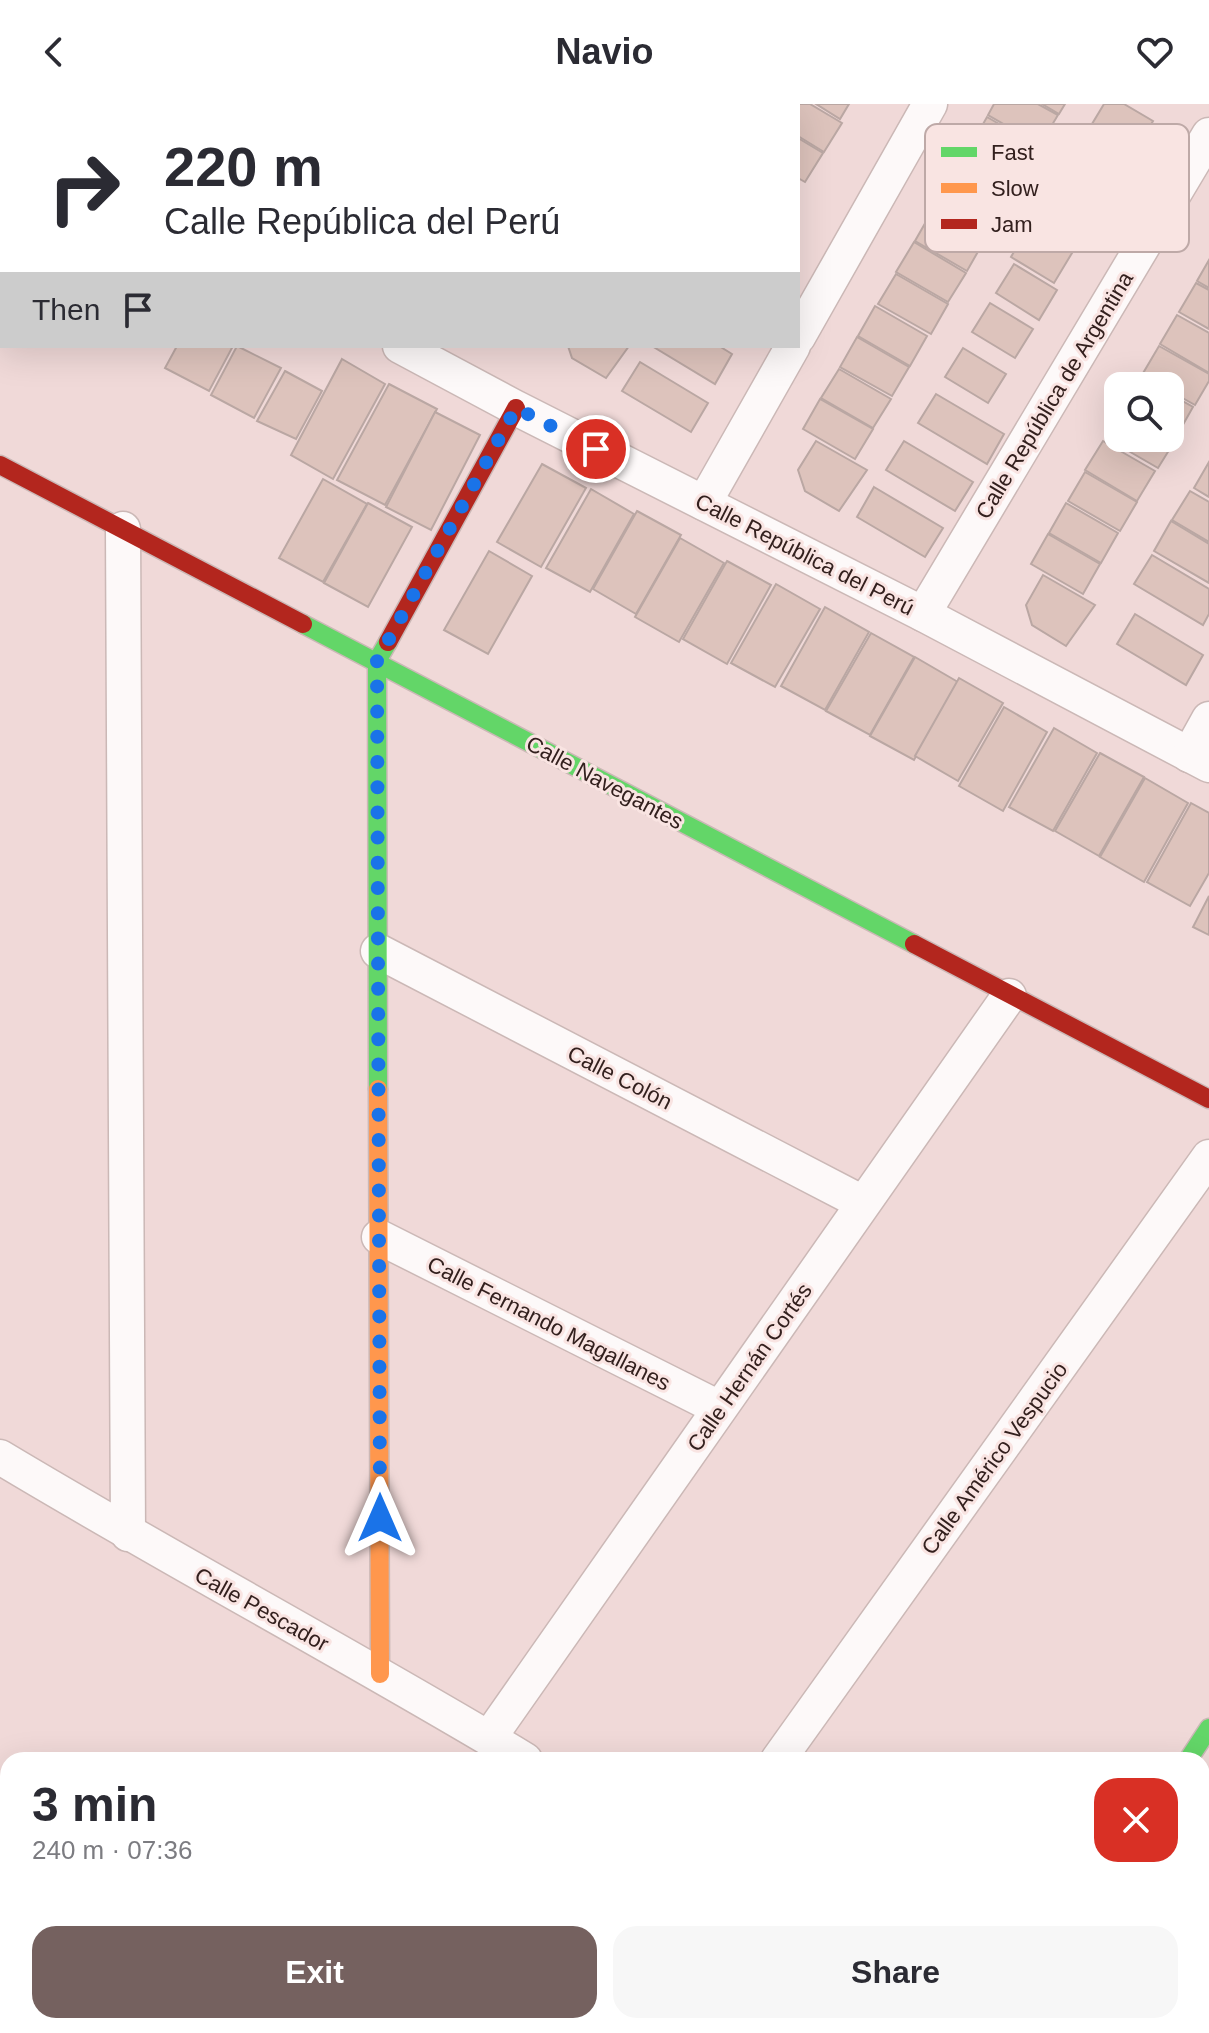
<!DOCTYPE html>
<meta charset="utf-8">
<style>
body{margin:0;font-family:Helvetica,sans-serif;background:#f7f7f7;color:#2b2b33;height:100vh;display:flex;flex-direction:column;font-size:30px;white-space:nowrap}
*{box-sizing:border-box;margin:0}
p{font-size:26px;color:#7c7c81}
.icon{flex:none;width:44px;height:44px;fill:none;stroke:currentColor;stroke-width:2;stroke-linecap:round;stroke-linejoin:round}
.map{position:relative;flex:1;overflow:hidden}
.details{position:absolute;left:0px;top:1648px;width:1210px;height:282px;display:flex;flex-direction:column;background:#fff;border-radius:24px 24px 0 0;box-shadow:0 8px 32px #0002}
.details>*{flex:none}
.hud{position:absolute;left:0px;top:0px;width:800px;height:244px;box-shadow:0 8px 32px #0002;background:#fff;color:#2b2b33;overflow:hidden}
.controls{position:absolute;left:1104px;top:268px;display:grid;gap:16px}
.controls a{display:grid;place-items:center;width:80px;height:80px;border-radius:16px;background:#fff;box-shadow:0 8px 32px #0002;font-size:40px}
.pin{position:absolute;display:grid;place-items:center;width:68px;height:68px;color:#fff;margin:-34px;border:4px solid #fff;border-radius:50%;box-shadow:0 2px 8px #0007}
.me{position:absolute;width:88px;margin:-44px;rotate:0deg;stroke-linejoin:round;filter:drop-shadow(0 0 6px #0008)}
.turn{display:flex;align-items:center;gap:28px;height:168px;padding:0 32px;font-size:36px}
.turn .icon{width:104px;height:104px;stroke-width:2.5}
.turn b{display:block;font-size:56px;line-height:68px}
.then{display:flex;align-items:center;height:76px;padding:0 32px;background:#0003;gap:16px;font-size:30px}
.round{display:grid;place-items:center;flex:none;width:84px;height:84px;border-radius:24px;background:#f7f7f7}
.overview{display:flex;align-items:center;justify-content:space-between;height:136px;padding:0 32px}
h1{font-size:48px;font-weight:600;line-height:60px}
.cta{display:flex;gap:16px;margin-top:auto;padding:16px 32px}
.cta a{flex:1;height:92px;border-radius:24px;background:#75615f;color:#fff;font-size:32px;font-weight:600;line-height:92px;text-align:center}
.cta a+a{background:#f7f7f7;color:#2b2b33}
header{display:flex;justify-content:space-between;align-items:center;height:104px;padding:0 32px;background:#fff;font-size:36px;font-weight:600}
.map>svg:first-child{display:block}
.built{fill:#f7ccc9}
.green{fill:#f2c5c0}
.lines{fill:none;stroke-linecap:round;stroke-linejoin:round}
.stream{stroke:#c799c1;stroke-width:10}
.building{fill:#ddc3bc;stroke:#baa7a3;stroke-width:2}
.street-casing{stroke:#cbb8b6;stroke-width:37}
.fast-casing{stroke:#cbb8b6;stroke-width:21}
.slow-casing{stroke:#cbb8b6;stroke-width:21}
.jam-casing{stroke:#cbb8b6;stroke-width:21}
.street{stroke:#fdf9f9;stroke-width:34}
.fast{stroke:#63d668;stroke-width:18}
.slow{stroke:#ff974d;stroke-width:18}
.jam{stroke:#b3261e;stroke-width:18}
.route{stroke:#1a73e8;stroke-width:14;stroke-dasharray:0 25.2}
.labels{text-anchor:middle;stroke-width:6;stroke-linejoin:round;paint-order:stroke}
.street-label{font-size:22px;fill:#33201e;stroke:#f9e4e2}
.key{fill:#f9e4e2;stroke:#bea9a7;stroke-width:2}
.key-label{font-size:22px;fill:#33201e}
</style>
<header><svg class="icon" aria-label="back" viewBox="0 0 24 24"><path d="M15 5l-7 7 7 7"/></svg>Navio<svg class="icon" aria-label="heart" viewBox="0 0 24 24"><path d="M12 20l-8-8c-3-5 5-10 8-4 3-6 11-1 8 4z"/></svg></header>
<div class="map">
<svg width="1209" height="1929" viewBox="0 0 1209 1929">
<rect width="100%" height="100%" fill="#f0d9d8"/>
<!-- built -->
<polygon class="built" points="1209,1668 1209,1929 1034,1929 1039,1922 1202,1922 1202,1679"/>
<!-- green -->
<polygon class="green" points="364,1922 902,1922 913,1929 360,1929"/>
<g class="lines">
<!-- stream -->
<g class="stream">
<polyline points="0,1896 8,1899"/>
<polyline points="61,1922 77,1929"/>
</g>
</g>
<!-- building -->
<g class="building">
<polygon points="132,0 213,0 132,2"/>
<polygon points="465,0 519,0 518,2"/>
<polygon points="685,0 743,0 747,2 683,2"/>
<polygon points="794,0 810,0 842,19 824,48 798,32 798,2 793,2"/>
<polygon points="816,0 849,0 840,15"/>
<polygon points="994,0 1038,0 1058,11 1040,41 988,11"/>
<polygon points="1042,0 1065,0 1059,10"/>
<polygon points="1104,0 1124,0 1153,17 1135,47 1092,20"/>
<polygon points="987,13 1039,43 1022,73 970,43"/>
<polygon points="798,34 823,49 805,78 798,74"/>
<polygon points="932,107 984,137 967,167 915,137"/>
<polygon points="1028,123 1072,149 1054,179 1011,153"/>
<polygon points="914,138 966,169 948,198 896,168"/>
<polygon points="1209,156 1209,184 1197,177"/>
<polygon points="1014,160 1057,186 1039,216 996,189"/>
<polygon points="896,170 948,200 931,230 878,200"/>
<polygon points="1196,179 1209,186 1209,225 1179,208"/>
<polygon points="990,199 1033,225 1015,254 972,228"/>
<polygon points="875,202 927,232 910,262 858,232"/>
<polygon points="1177,211 1209,229 1209,269 1160,240"/>
<polygon points="857,233 909,263 892,292 840,263"/>
<polygon points="177,242 233,242 209,287 165,264"/>
<polygon points="237,242 281,264 254,314 211,291"/>
<polygon points="568,242 629,242 606,274 572,254"/>
<polygon points="652,242 719,242 732,250 715,280"/>
<polygon points="1159,242 1209,270 1209,277 1195,301 1170,287 1170,282 1161,282 1142,271"/>
<polygon points="963,244 1006,270 988,299 945,273"/>
<polygon points="342,255 385,280 333,375 291,351"/>
<polygon points="640,258 708,299 691,328 622,287"/>
<polygon points="839,265 891,295 873,324 821,294"/>
<polygon points="285,267 322,287 296,335 257,317"/>
<polygon points="389,280 437,305 385,401 337,376"/>
<polygon points="936,290 1004,330 987,360 918,319"/>
<polygon points="1170,290 1193,303 1176,333 1170,329"/>
<polygon points="820,295 873,325 855,355 803,325"/>
<polygon points="435,308 480,331 431,426 386,403"/>
<polygon points="1118,313 1118,334 1170,334 1170,332 1176,335 1158,364 1106,334"/>
<polygon points="816,337 867,366 839,407 805,387 798,366"/>
<polygon points="904,337 973,378 955,407 886,366"/>
<polygon points="1103,337 1155,367 1137,397 1085,366"/>
<polygon points="1209,358 1209,393 1194,384"/>
<polygon points="542,360 586,384 541,463 497,438"/>
<polygon points="1085,368 1137,398 1120,427 1068,397"/>
<polygon points="323,375 367,400 323,478 279,454"/>
<polygon points="874,383 943,424 925,453 857,413"/>
<polygon points="591,385 634,410 590,488 546,464"/>
<polygon points="1190,387 1209,398 1209,438 1172,416"/>
<polygon points="368,399 412,423 368,503 324,479"/>
<polygon points="1066,399 1118,429 1101,459 1049,429"/>
<polygon points="637,407 681,431 636,510 593,485"/>
<polygon points="1171,417 1209,440 1209,479 1154,447"/>
<polygon points="1048,430 1100,460 1083,490 1031,460"/>
<polygon points="680,434 724,459 679,538 635,513"/>
<polygon points="489,447 532,472 488,550 444,526"/>
<polygon points="1152,451 1209,485 1209,510 1203,521 1134,480"/>
<polygon points="727,457 771,481 727,560 683,535"/>
<polygon points="1043,471 1095,501 1066,542 1032,521 1026,501"/>
<polygon points="776,480 820,505 775,583 731,559"/>
<polygon points="825,503 869,528 825,606 781,582"/>
<polygon points="1135,510 1203,551 1186,581 1117,540"/>
<polygon points="871,529 914,553 870,631 826,607"/>
<polygon points="915,553 958,578 914,656 870,632"/>
<polygon points="959,574 1003,599 958,677 915,652"/>
<polygon points="1004,603 1047,628 1003,707 959,682"/>
<polygon points="1054,624 1097,649 1053,727 1009,703"/>
<polygon points="1100,649 1144,673 1099,752 1055,727"/>
<polygon points="1145,674 1188,699 1144,778 1100,753"/>
<polygon points="1191,699 1209,709 1209,769 1190,802 1147,778"/>
<polygon points="1209,792 1209,831 1193,823"/>
</g>
<g class="lines">
<defs>
<g id="street">
<polyline points="266,2 267,0"/>
<polyline points="599,2 600,0"/>
<polyline points="798,233 930,0"/>
<polyline points="400,242 516,304 923,510 1209,661"/>
<polyline points="704,399 793,242"/>
<polyline points="123,425 128,1430"/>
<polyline points="923,510 1209,31"/>
<polyline points="1189,651 1209,615"/>
<polyline points="378,847 863,1099"/>
<polyline points="379,1133 719,1304"/>
<path d="M0,1353C173,1457 352,1552 525,1656"/>
<polyline points="489,1634 1009,892"/>
<polyline points="778,1656 1209,1053"/>
<polyline points="971,1922 983,1929"/>
</g>
<g id="fast">
<polyline points="303,520 914,840"/>
<polyline points="378,985 377,557 388,538"/>
<polyline points="1188,1656 1209,1624"/>
<polyline points="1002,1929 1007,1922"/>
</g>
<polyline id="slow" points="378,985 380,1570"/>
<g id="jam">
<polyline points="0,361 303,520"/>
<polyline points="388,538 516,304"/>
<polyline points="914,840 1209,995"/>
</g>
</defs>
<!-- street casing -->
<use href="#street" class="street-casing"/>
<!-- fast casing -->
<use href="#fast" class="fast-casing"/>
<!-- slow casing -->
<use href="#slow" class="slow-casing"/>
<!-- jam casing -->
<use href="#jam" class="jam-casing"/>
<!-- street -->
<use href="#street" class="street"/>
<!-- fast -->
<use href="#fast" class="fast"/>
<!-- slow -->
<use href="#slow" class="slow"/>
<!-- jam -->
<use href="#jam" class="jam"/>
</g>
<g class="lines">
<!-- route -->
<polyline class="route" points="380,1414 377,557 516,304 596,345"/>
</g>
<g class="labels">
<!-- street labels -->
<g class="street-label">
<text transform="translate(1054 291) rotate(-59)" y="8">Calle República de Argentina</text>
<text transform="translate(805 450) rotate(27)" y="8">Calle República del Perú</text>
<text transform="translate(605 678) rotate(28)" y="8">Calle Navegantes</text>
<text transform="translate(620 973) rotate(27)" y="8">Calle Colón</text>
<text transform="translate(549 1219) rotate(27)" y="8">Calle Fernando Magallanes</text>
<text transform="translate(749 1263) rotate(-55)" y="8">Calle Hernán Cortés</text>
<text transform="translate(994 1354) rotate(-54)" y="8">Calle Américo Vespucio</text>
<text transform="translate(262 1505) rotate(29)" y="8">Calle Pescador</text>
</g>
</g>
<!-- legend -->
<rect x="925" y="20" width="264" height="128" rx="12" class="key"/>
<rect x="941" y="43" width="36" height="10" fill="#63d668"/>
<rect x="941" y="79" width="36" height="10" fill="#ff974d"/>
<rect x="941" y="115" width="36" height="10" fill="#b3261e"/>
<g class="key-label">
<text x="991" y="56">Fast</text>
<text x="991" y="92">Slow</text>
<text x="991" y="128">Jam</text>
</g>
</svg>
<div class="controls">
<a><svg class="icon" aria-label="search" viewBox="0 0 24 24"><circle cx="10" cy="10" r="6"/><path d="M15 15l6 6"/></svg></a>
</div>
<div class="pin" style="left:596px;top:345px;background:#d93025"><svg class="icon" aria-label="arrive" viewBox="0 0 24 24"><path d="M6 21V4h12l-3 4 3 4H6"/></svg></div>
<svg class="me" style="left:380px;top:1414px" viewBox="-20 -20 40 40"><path d="M0-17L14 15 0 8-14 15z" fill="#1a73e8" stroke="#fff" stroke-width="4"/></svg>
<div class="hud">
<div class="turn"><svg class="icon" aria-label="right" viewBox="0 0 24 24"><path d="M7 20v-9h11M14 6l5 5-5 5"/></svg><div><b>220 m</b>Calle República del Perú</div></div>
<div class="then">Then<svg class="icon" aria-label="arrive" viewBox="0 0 24 24"><path d="M6 21V4h12l-3 4 3 4H6"/></svg></div>
</div>
<section class="details">
<div class="overview"><div><h1>3 min</h1><p>240 m · 07:36</p></div><a class="round" style="background:#d93025;color:#fff"><svg class="icon" aria-label="close" viewBox="0 0 24 24"><path d="M6 6l12 12M18 6L6 18"/></svg></a></div>
<div class="cta"><a>Exit</a><a>Share</a></div>
</section>
</div>
